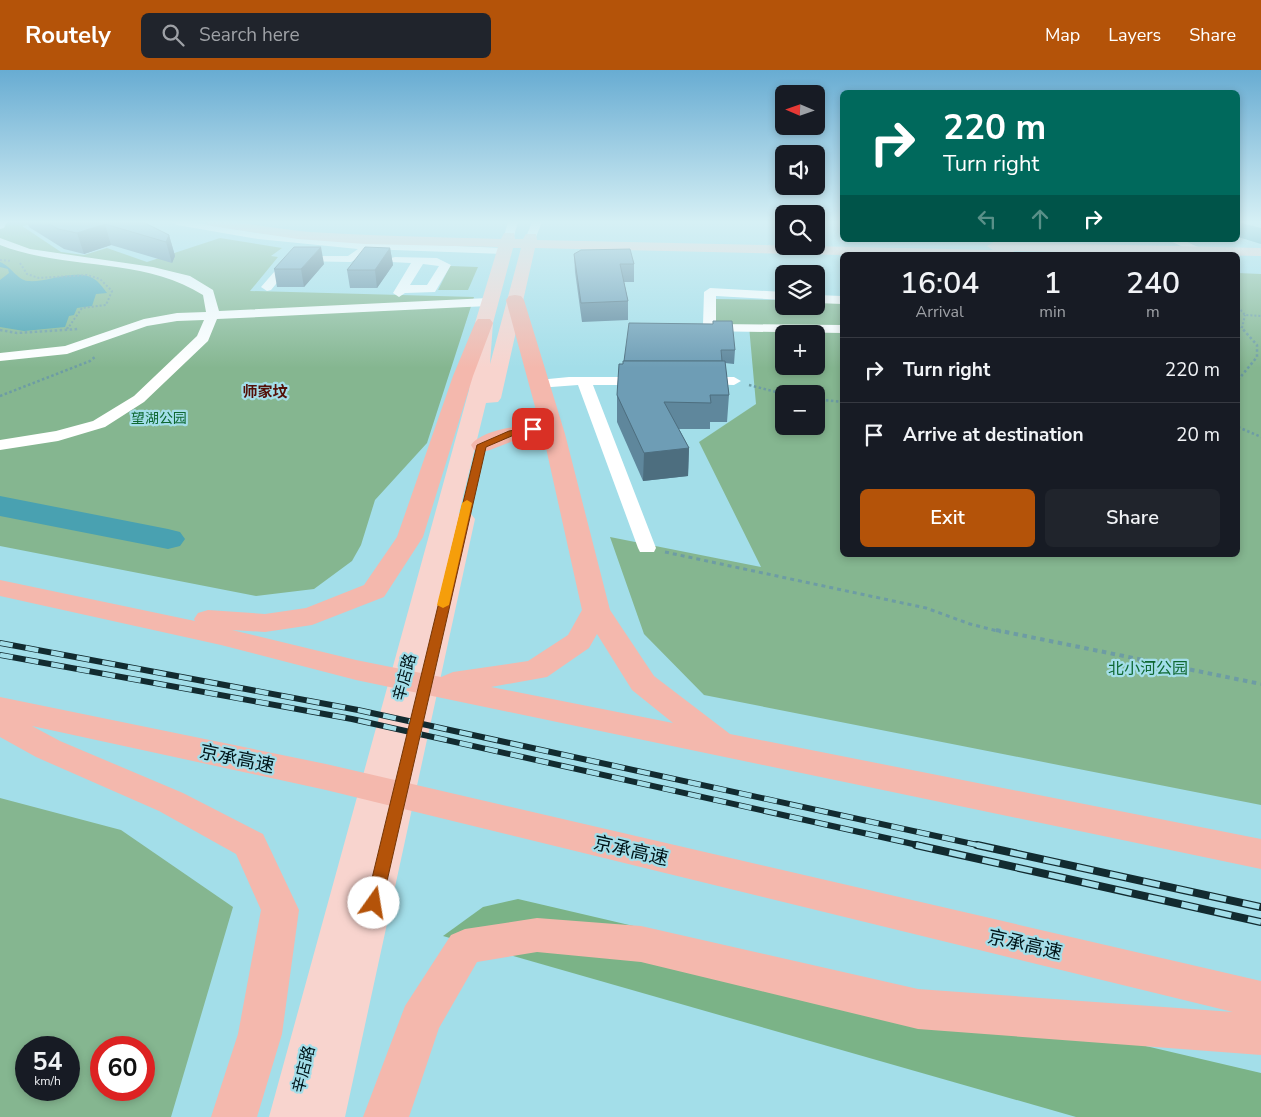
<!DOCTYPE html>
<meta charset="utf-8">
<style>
body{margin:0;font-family:"Nunito Sans","Noto Sans SC",sans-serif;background:#20242c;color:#f1f3f6;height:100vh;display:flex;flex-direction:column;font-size:19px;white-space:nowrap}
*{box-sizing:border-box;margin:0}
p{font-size:16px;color:#9ea1a6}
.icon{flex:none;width:28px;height:28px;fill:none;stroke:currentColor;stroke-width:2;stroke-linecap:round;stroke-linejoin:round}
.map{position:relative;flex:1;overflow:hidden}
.side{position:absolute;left:840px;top:182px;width:400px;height:305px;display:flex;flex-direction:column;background:#171b24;border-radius:8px;box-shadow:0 2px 8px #0003}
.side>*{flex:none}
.banner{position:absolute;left:840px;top:20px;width:400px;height:152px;border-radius:8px;box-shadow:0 2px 8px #0003;background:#00695c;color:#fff;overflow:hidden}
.needle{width:32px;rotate:272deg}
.fabs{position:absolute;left:775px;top:15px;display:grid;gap:10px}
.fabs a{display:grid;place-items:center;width:50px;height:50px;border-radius:8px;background:#171b24;box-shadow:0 2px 8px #0003;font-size:25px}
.speed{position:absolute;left:15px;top:966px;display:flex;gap:10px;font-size:25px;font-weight:700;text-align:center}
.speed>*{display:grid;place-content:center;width:65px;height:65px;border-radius:50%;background:#171b24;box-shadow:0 2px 8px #0003;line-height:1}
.speed small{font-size:12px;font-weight:400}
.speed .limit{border:8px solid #d22;background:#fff;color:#111}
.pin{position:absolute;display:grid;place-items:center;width:42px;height:42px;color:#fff;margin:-21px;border-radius:10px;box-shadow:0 2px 8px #0006}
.me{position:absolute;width:55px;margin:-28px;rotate:13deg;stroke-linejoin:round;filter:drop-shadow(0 0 4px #0008)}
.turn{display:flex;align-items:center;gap:18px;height:105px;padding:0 20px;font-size:22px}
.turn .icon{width:65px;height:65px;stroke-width:2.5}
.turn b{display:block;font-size:35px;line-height:42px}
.lanes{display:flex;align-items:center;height:48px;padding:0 20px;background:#0003;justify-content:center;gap:25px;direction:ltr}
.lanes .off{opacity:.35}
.eta{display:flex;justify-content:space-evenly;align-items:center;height:85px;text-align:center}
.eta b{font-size:30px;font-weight:600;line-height:35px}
.primary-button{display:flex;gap:10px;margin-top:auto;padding:10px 20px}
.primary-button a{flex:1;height:58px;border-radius:8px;background:#b45309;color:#fff;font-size:20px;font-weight:600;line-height:58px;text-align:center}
.primary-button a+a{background:#20242c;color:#f1f3f6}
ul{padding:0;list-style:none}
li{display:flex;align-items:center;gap:15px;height:65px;padding:0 20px;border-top:1px solid #363941}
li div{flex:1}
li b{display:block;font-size:19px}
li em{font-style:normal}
header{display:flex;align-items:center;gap:30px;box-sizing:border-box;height:70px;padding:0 25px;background:#b45309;color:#fff}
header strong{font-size:24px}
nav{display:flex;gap:28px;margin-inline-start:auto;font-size:18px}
.search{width:350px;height:45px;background:#20242c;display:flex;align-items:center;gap:12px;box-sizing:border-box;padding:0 18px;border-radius:8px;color:#9ea1a6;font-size:19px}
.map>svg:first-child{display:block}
.green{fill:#85b690;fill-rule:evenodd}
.forest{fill:#7bb387}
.water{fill:#49a1b1}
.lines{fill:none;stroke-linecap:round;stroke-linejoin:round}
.river{fill:#49a1b1;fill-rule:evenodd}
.path-far3{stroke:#6d9ca4;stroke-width:2;stroke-dasharray:2 2;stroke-linecap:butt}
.path-far2{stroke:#6d9ca4;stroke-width:2.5;stroke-dasharray:2.5 2.5;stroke-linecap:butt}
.path-far1{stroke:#6d9ca4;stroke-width:3;stroke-dasharray:4 4;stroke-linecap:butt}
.path{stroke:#6d9ca4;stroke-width:4;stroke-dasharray:4.5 4.5;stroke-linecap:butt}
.minor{fill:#fff;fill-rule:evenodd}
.major{fill:#f8d4ce;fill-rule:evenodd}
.highway{fill:#f4b8ad;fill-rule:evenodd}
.rail-far1-casing{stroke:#122b30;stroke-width:6}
.rail-casing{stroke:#122b30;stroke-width:8}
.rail-far1{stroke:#a3dee9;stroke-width:4.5;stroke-dasharray:13;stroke-linecap:butt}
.rail{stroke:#a3dee9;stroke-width:5.5;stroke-dasharray:17;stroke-linecap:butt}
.wall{fill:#5f879c}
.shaded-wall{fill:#4d6e7f}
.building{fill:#6e9db5;stroke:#4d6e7f}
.route{fill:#b45309;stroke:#753606}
.slow{fill:#f59e0b}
.labels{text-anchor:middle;stroke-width:4.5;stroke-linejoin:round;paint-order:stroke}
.far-park-label{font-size:14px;fill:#0f6832;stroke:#a3dee9}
.far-neighbourhood-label{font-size:15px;font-weight:bold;fill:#530f07;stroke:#a3dee9}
.park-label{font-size:16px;fill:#0f6832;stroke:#a3dee9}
.street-label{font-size:16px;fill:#001519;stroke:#a3dee9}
.near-street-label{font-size:19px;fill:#001519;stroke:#a3dee9}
</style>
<header>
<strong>Routely</strong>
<div class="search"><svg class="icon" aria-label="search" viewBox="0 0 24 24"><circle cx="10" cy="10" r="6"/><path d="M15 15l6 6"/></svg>Search here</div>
<nav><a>Map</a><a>Layers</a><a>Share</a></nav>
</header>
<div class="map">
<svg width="1261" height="1047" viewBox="0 0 1261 1047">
<rect width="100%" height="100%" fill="#a3dee9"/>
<!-- green -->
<g class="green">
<polygon points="0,152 43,152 22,156 61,182 84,185 107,178 147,192 220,168 282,178 271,186 278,187 250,221 474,227 427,373 375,430 361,475 352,491 314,519 256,526 0,476"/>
<polygon points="450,196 478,197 468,220 438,220"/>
<path d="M1238,203L1261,204V735L704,625L644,564L610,467L761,497L699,372L756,334L749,256H714V229L784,230V236H816V231H842V485H1238ZM784,264H816V296H784ZM784,324H816V356H784Z"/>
<path d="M0,728L121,760L233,837L171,1047H0ZM26,978H69V1020H26ZM101,978H144V1020H101Z"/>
</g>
<!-- forest -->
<polygon class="forest" points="518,829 1261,1003 1261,1047 1076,1047 443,866 483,837"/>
<!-- water -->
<g class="water">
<polygon points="1238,152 1261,158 1261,174 1238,167"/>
<path d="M0,192C11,196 17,210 28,211C48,213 79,196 97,211C101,215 104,219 107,223L96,224L92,236L77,238L74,245L69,246L65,257L24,261L0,257V210L9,203L8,199L0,197Z"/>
</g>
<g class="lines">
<!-- river -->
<polygon class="river" points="0,426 168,459 180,462 185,469 180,476 168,479 0,446"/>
<!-- path-far3 -->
<g class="path-far3">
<polyline points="0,190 12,191"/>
<polyline points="20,193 27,204 39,208 87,205 100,209 112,221 106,235 82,238 68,258"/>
<polyline points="1238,237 1245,245 1261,246"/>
<polyline points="1242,258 1245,245"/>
</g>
<!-- path-far2 -->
<g class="path-far2">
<polyline points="67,259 68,257"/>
<polyline points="0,260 17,263 79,259"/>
<polyline points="1238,310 1257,287 1257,275 1241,257"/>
<polyline points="749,315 784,324"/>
<polyline points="0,326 90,291 96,286"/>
<polyline points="816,329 842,332"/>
<polyline points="1238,357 1261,367"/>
</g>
<!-- path-far1 -->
<polyline class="path-far1" points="665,482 926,538 970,554 1001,562"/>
<!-- path -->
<polyline class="path" points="996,560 1261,614"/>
<!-- minor -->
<g class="minor">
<polygon points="0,152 7,152 4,158 0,159"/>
<polygon points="172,152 192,152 258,163 340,171 504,178 510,181 504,184 366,179 366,183 351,192 295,191 271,220 267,221 261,217 288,186 348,186 358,179 258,169 177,155"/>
<polygon points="508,152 518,152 514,166 509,169 504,166"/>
<polygon points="532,152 542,152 536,167 531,170 526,167"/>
<path d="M0,168L30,179L153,197L190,206L213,220L219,241L488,228L494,232L488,236L217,249L208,271L144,332L105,357L58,371L0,380V370L56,361L93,351L134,326L197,266L204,250L177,251L147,256L67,284L0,291V283L65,276L144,249L177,243L206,242L203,225C141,186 66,201 0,175Z"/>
<polygon points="1168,170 1183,170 1204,180 1202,182 1194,182"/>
<path d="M395,187L437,188L451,195L435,222L405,223L399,227L393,223L411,193L391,192V188ZM423,194L439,196L427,215H410Z"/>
<polygon points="710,218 784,222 784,230 716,226 716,254 842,255 842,263 700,261 698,258 703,255 704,222"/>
<polygon points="816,225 842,226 842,234 816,233"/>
<polygon points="569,307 645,307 652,311 645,315 593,315 656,478 654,482 640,482 638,478 578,315 538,318 531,314 538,310"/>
<polygon points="699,307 734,307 741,311 734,315 694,314 692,311"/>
</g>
<!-- major -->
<path class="major" d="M204,152C240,150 275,159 310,162C374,166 437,167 501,169L504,163H514L515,169H523L526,164H536L537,170L993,180L987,176L994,172L1261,178V186L1013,181L1019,185H842L535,178L501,328L498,332L486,333L459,443L471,444L475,449L345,1047H269L469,320L475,253L498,177L365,174L298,169L211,156ZM513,178H521L490,294L493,253Z"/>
<!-- highway -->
<g class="highway">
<path d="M515,225L521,226L524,230L565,364L610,540L654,606L730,664L1261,769V799L356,610L221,575L0,526V510L195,551L194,549L198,543L208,540L265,544L306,538L364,515L397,467L453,306L475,253L478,249H490L493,253L473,306L423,467L384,527L312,555L265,562L232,560L356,590L441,607L453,602L528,591L568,565L582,540L544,369H518L490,380L482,382L474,380L471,375C481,360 523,354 540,355L506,230L509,226ZM597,564L632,620L673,653L491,617L547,607L589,578Z"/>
<polygon points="0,627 326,694 1261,911 1261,985 918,959 641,892 537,882 477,892 439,958 409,1047 363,1047 405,936 451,865 465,859 537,848 641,856 918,919 1233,942 326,720 32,656 60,671 183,723 263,764 299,840 282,964 257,1047 211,1047 238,964 261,840 236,784 159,741 36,687 0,667"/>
</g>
<defs>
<g id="rail-far1">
<polyline points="0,573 358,640 982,776"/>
<polyline points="0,585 352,649 922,776"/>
</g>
<g id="rail">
<polyline points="916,775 1261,852"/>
<polyline points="977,775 1261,837"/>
</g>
</defs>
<!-- rail-far1 casing -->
<use href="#rail-far1" class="rail-far1-casing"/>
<!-- rail casing -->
<use href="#rail" class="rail-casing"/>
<!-- rail-far1 -->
<use href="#rail-far1" class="rail-far1"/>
<!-- rail -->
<use href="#rail" class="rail"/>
</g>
<!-- wall -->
<g class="wall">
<polygon points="27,152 143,152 169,165 175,186 172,193 111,175 84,184 64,179 29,157"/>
<polygon points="390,178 393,195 377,218 350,218 347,200"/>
<polygon points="574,184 634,194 634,212 624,212 628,231 628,250 582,252 575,202"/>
<polygon points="324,194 304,217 277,217 274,199"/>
<polygon points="712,254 735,280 734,294 725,293 729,325 727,352 710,352 710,359 679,359 689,378 688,406 643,411 617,352 617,325 623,294 624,291"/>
</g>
<!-- shaded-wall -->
<g class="shaded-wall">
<polygon points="105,154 111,175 84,184 77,163"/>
<polygon points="169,165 175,186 172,193 166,172"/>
<polygon points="321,177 324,194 304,217 301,199"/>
<polygon points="390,178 393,195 377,218 375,200"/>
<polygon points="689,378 688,406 643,411 644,383"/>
</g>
<!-- building -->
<g class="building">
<polygon points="46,152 143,152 169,165 166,172 105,154 77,163 58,159"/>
<polygon points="294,177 321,177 301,199 274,199"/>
<polygon points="365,177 390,178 375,200 347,200"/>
<polygon points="630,179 634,194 620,194 628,231 581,233 574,184 581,180"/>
<polygon points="713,251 732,251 735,280 721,280 722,291 624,291 629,253 713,254"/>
<polygon points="623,291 725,291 729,325 710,325 711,333 664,332 689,378 644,383 617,325 619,294 623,294"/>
</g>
<!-- sky -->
<linearGradient id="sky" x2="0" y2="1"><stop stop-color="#68acd2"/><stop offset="0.51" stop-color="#d6f0f5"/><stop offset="1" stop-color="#d6f0f5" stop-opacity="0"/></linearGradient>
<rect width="1261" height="298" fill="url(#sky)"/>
<!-- route -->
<polygon class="route" points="533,357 537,359 536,361 514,365 486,377 382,833 379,837 374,839 368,837 366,833 477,375 509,361"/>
<!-- slow -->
<polygon class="slow" points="467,430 472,433 449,535 443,538 437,535 462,433"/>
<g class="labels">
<!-- far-park labels -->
<g class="far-park-label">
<text x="159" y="353">望湖公园</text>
</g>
<!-- far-neighbourhood labels -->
<g class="far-neighbourhood-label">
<text x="265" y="327">师家坟</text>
</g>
<!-- park labels -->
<g class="park-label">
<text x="1148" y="604">北小河公园</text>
</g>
<!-- street labels -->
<g class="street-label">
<text transform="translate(404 607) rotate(-75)" y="6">辛店路</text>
<text transform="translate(303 999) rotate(-76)" y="6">辛店路</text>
</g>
<!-- near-street labels -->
<g class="near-street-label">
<text transform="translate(237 688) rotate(12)" y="7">京承高速</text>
<text transform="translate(631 780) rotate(13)" y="7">京承高速</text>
<text transform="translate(1025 874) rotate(13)" y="7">京承高速</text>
</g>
</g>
</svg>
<div class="fabs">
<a><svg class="needle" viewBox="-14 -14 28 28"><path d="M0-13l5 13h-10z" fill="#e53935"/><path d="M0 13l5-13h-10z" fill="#9ea1a6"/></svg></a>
<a><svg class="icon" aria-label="sound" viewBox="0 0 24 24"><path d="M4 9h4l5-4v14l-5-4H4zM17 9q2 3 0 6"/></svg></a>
<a><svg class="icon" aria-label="search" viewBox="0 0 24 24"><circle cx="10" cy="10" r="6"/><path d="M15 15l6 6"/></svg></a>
<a><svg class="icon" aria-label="layers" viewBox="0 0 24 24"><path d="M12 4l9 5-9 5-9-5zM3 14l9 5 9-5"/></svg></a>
<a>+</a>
<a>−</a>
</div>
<div class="speed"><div>54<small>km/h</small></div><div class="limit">60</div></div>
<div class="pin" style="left:533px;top:359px;background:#d93025"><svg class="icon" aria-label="arrive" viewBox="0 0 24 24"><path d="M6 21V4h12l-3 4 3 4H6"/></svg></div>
<svg class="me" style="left:374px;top:833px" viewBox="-20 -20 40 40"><circle r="19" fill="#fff"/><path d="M0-13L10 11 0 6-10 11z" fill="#b45309"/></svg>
<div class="banner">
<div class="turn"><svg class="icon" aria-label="right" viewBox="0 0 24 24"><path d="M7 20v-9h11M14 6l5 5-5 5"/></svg><div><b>220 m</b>Turn right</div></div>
<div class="lanes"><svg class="icon off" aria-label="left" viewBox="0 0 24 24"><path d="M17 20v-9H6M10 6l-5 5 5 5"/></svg><svg class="icon off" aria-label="ahead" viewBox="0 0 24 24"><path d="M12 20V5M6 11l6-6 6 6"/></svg><svg class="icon" aria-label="right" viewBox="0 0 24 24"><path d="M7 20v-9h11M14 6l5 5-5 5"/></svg></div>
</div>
<section class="side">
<div class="eta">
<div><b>16:04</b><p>Arrival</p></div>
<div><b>1</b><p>min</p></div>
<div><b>240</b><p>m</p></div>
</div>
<ul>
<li><svg class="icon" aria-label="right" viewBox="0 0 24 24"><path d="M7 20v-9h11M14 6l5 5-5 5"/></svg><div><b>Turn right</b></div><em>220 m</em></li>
<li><svg class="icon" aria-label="arrive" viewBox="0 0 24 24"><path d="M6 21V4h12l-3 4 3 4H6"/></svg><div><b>Arrive at destination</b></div><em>20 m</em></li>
</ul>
<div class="primary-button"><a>Exit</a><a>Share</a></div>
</section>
</div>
